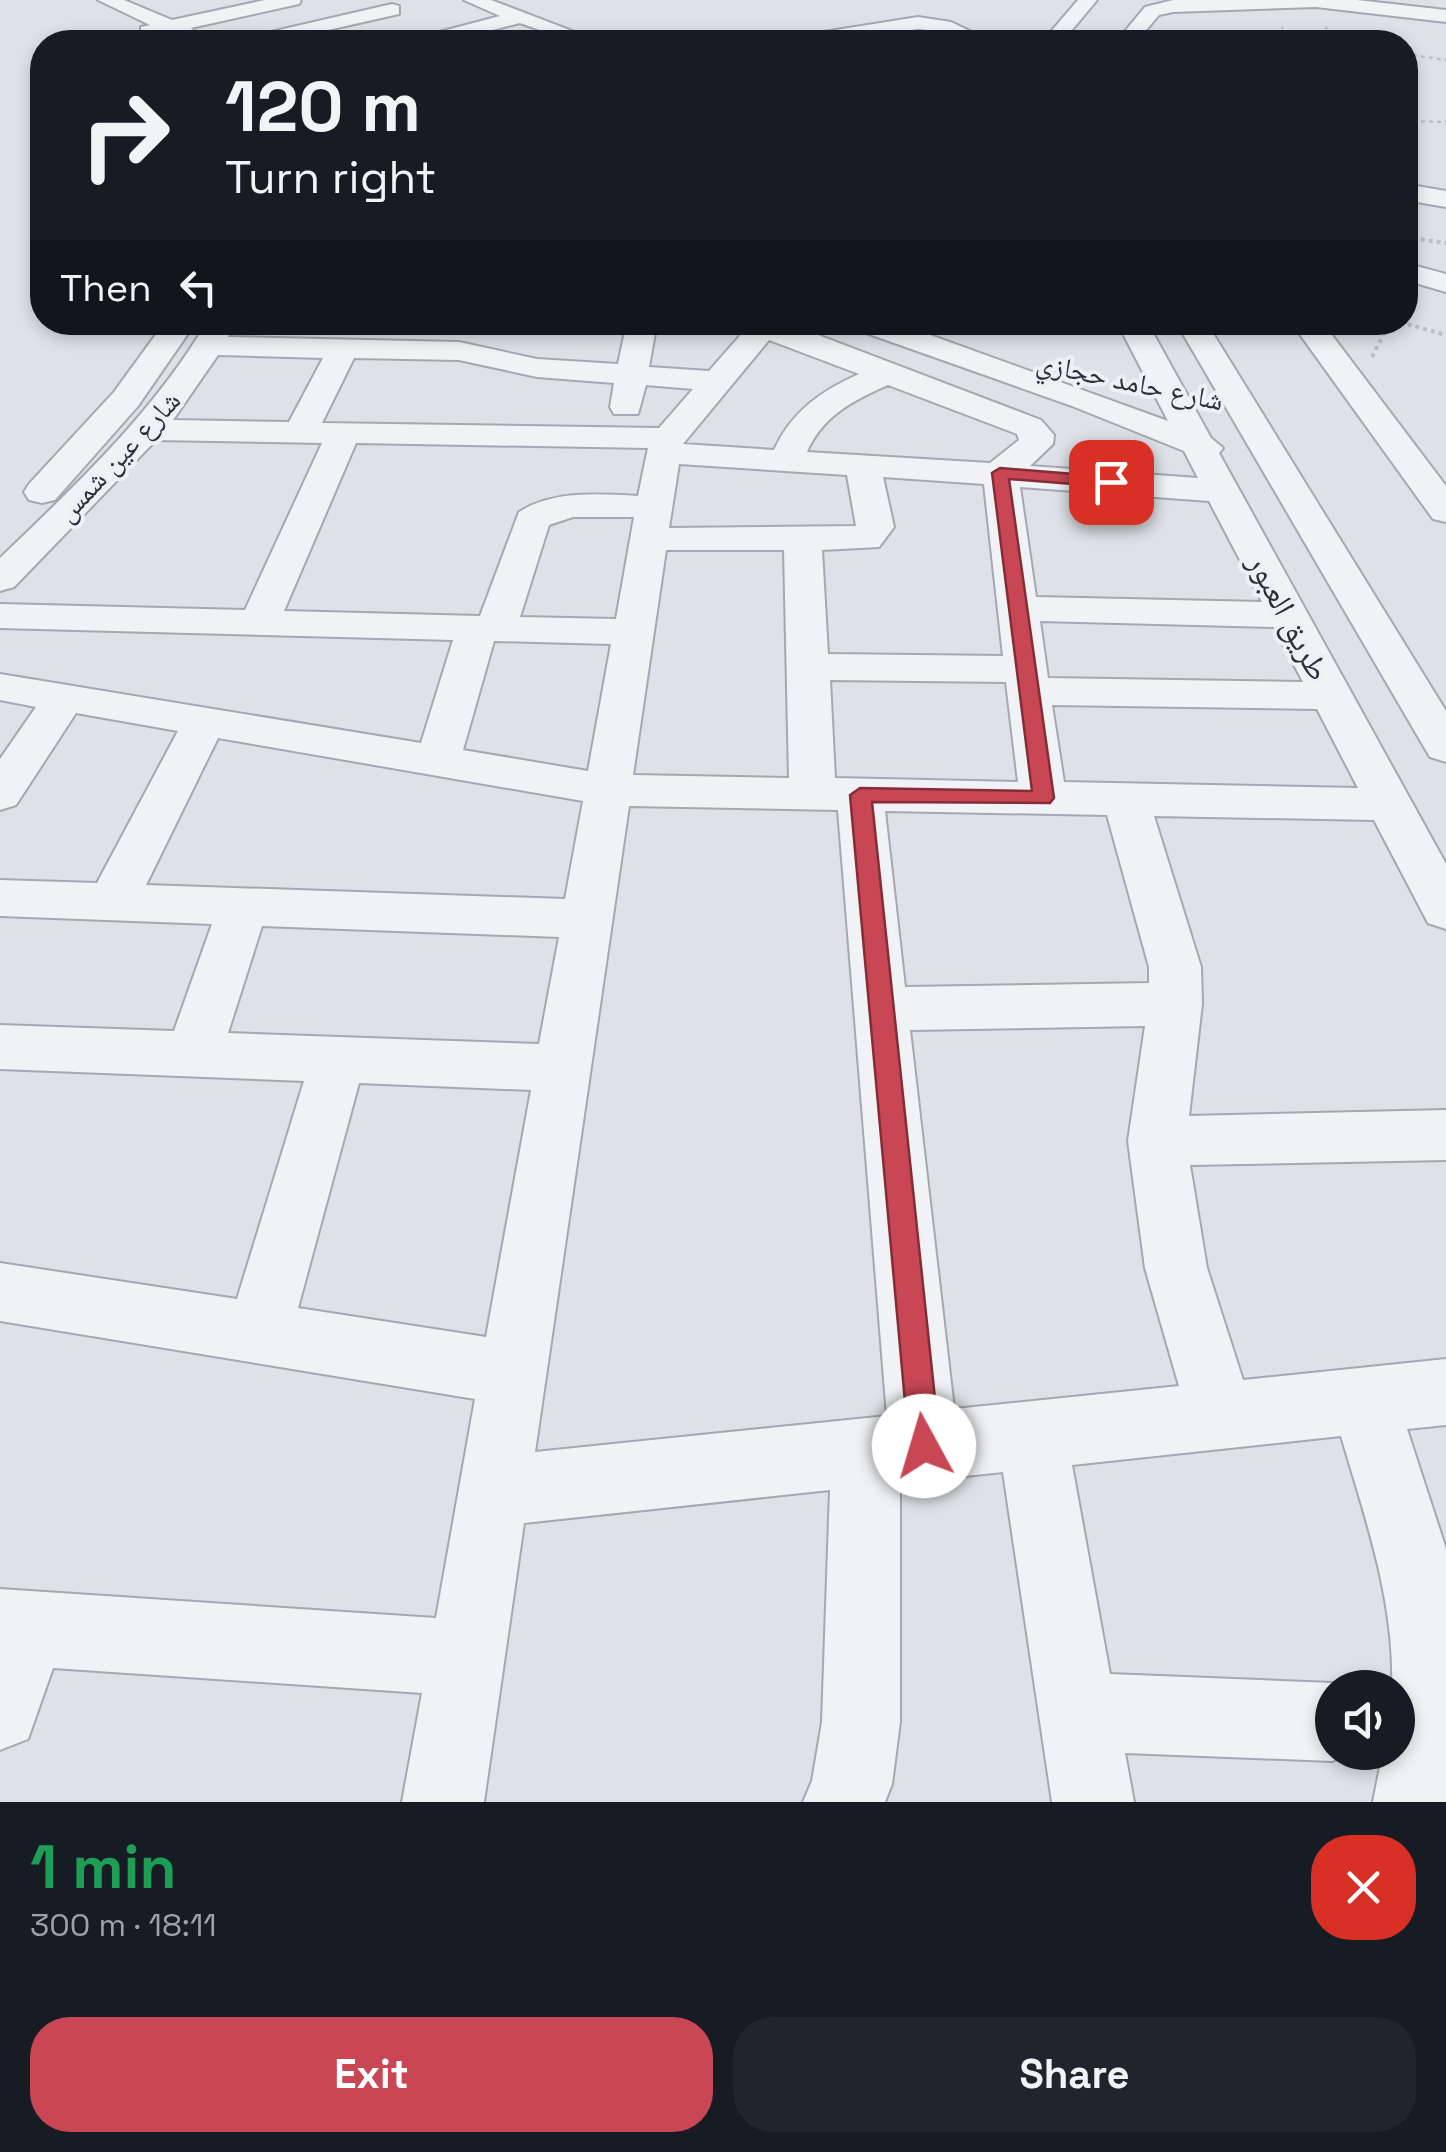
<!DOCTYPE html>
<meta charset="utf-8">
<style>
body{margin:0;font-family:"Space Grotesk","Noto Naskh Arabic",sans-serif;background:#20242c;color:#f1f3f6;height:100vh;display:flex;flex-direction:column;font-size:38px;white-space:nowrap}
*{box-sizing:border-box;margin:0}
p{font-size:32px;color:#9ea1a6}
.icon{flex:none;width:55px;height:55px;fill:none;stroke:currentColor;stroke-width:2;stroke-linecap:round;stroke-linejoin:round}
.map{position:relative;height:1802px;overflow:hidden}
.details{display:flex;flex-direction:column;background:#171b24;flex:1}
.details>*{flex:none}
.top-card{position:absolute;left:30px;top:30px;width:1388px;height:305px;border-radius:40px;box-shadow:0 5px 15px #0003;background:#171b24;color:#f1f3f6;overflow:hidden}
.fabs{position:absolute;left:1315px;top:1670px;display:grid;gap:20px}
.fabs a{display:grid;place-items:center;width:100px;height:100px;border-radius:50%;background:#171b24;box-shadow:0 5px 15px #0003;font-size:50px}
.pin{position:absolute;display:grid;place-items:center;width:85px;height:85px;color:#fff;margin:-42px;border-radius:20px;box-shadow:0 5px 15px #0006}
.me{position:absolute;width:110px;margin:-55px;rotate:354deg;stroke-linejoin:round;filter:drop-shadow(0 0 8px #0008)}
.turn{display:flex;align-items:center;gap:35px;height:210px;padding:0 30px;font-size:45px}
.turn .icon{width:130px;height:130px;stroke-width:2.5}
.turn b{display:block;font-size:70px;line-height:85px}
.then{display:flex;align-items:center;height:95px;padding:0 30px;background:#0003;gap:20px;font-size:38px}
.round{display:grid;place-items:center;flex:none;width:105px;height:105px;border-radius:40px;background:#20242c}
.summary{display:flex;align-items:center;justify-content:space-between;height:170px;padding:0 30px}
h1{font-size:60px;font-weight:600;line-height:75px;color:#1e9e55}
.action{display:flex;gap:20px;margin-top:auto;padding:20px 30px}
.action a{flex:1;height:115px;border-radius:40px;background:#c94755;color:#fff;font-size:40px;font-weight:600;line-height:115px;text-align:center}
.action a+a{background:#20242c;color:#f1f3f6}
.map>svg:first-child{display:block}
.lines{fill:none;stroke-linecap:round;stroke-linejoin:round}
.minor-casing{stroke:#a4a8b1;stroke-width:4}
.path-far1{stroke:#bdbfc6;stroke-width:2.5;stroke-dasharray:4 4;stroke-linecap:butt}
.path{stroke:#bdbfc6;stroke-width:4;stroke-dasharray:4 4;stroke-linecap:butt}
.minor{fill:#f1f2f6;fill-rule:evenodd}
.route{fill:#c94755;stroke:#832e37;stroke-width:2.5}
.labels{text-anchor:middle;stroke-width:8;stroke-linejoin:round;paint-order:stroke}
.far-street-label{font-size:28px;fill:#282f3d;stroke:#edf0f5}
.street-label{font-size:32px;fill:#282f3d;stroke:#edf0f5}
</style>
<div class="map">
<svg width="1446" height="1802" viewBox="0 0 1446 1802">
<rect width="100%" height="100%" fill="#dee1e7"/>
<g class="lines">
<defs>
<g id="minor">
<polygon points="98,0 124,0 172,20 265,0 301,0 299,4 191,28 197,33 187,39 169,33 141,35 141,27 150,25"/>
<polygon points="464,0 491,0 601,42 573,42 520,23 445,42 413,42 416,38 500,16"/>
<polygon points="1078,0 1097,0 1062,42 1042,42"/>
<polygon points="1173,0 1357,0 1446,10 1446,22 1316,7 1173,12 1159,15 1136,42 1116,42 1145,7"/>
<polygon points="392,4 399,6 399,14 275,42 241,42 244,38"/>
<polygon points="918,17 951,22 972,32 1009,36 1019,42 962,42 939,31 918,29 833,42 788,42 798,36"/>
<polygon points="1405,184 1446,191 1446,207 1405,200"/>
<polygon points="1405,263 1446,274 1446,292 1405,280"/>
<polygon points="165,322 196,322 138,406 55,500 42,503 29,500 24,492 29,484 114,392"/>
<path d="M207,322H237L228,337L459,342L537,359L618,364L627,322H657L649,367L709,371L752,322H784L1041,420L1054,435L1053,444L1030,466L1198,478L1184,451L1072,406L852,328L848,322H894L1168,421L1117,322H1147L1211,438L1223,448L1219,453L1446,864V929L1428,923L1374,820L1154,816L1201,967L1202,1004L1189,1116L1446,1110V1160L1190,1165L1207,1268L1243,1380L1446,1359V1425L1407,1429L1446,1549V1802H1373L1383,1752H1398V1688H1392C1395,1602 1365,1517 1341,1436L1072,1465L1110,1674L1332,1683L1343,1688H1332V1752H1353L1332,1761L1125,1753L1134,1802H1052L1003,1472L900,1483V1722L892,1784L885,1802H803L812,1781L822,1722L830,1490L524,1523L484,1802H402L422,1693L53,1668L28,1739L0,1750V1589L436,1618L475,1399L0,1321V1263L237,1299L304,1081L0,1069V1025L174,1031L212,924L0,916V880L97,883L178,731L76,713L16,805L0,810V759L36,707L0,700V674L421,743L453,640L0,628V604L245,610L322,443L156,440L14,587L0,591V558C77,484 152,414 207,322ZM769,340L859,374C821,391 792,411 774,450L683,444ZM218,355L323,358L289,422L173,420ZM354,358L459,360L537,377L614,383L610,407L614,414H638L646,385L693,389L659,428L322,423ZM888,385L1017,434L1019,440L990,463L807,452C822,416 854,400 888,385ZM356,443L648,448L638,496C598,494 554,490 519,512L480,616L284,611ZM679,464L847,475L856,526L669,528ZM883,477L984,484L1003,656L828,654L822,550L879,547L894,527ZM1020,487L1209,501L1262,602L1036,597ZM573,517H634L616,619L520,617L549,525ZM666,550H784L789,778L633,775ZM1040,621L1274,627L1303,682L1048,678ZM494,641L611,644L588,771L463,750ZM830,680L1006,682L1018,782L835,778ZM1052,705L1317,709L1358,788L1064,782ZM218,738L583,801L565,899L146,885ZM629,806L838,810L887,1416L535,1452ZM885,811L1107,815L1149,967V983L905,987ZM262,926L559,937L539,1044L228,1033ZM1145,1026L1128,1141L1145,1268L1179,1386L954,1409L910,1030ZM359,1083L531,1090L486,1337L298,1308Z"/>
<polygon points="1176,322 1206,322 1446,711 1446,762 1430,757 1424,747"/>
<polygon points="1291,322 1322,322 1446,486 1446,522 1433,519"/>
</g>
</defs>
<!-- minor casing -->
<use href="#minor" class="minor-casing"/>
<!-- path-far1 -->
<g class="path-far1">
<polyline points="1273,42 1283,27"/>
<polyline points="1324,42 1320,38 1327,27"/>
<polyline points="1405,54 1446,60"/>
<polyline points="1405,91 1405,99"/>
<polyline points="1405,121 1446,122"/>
</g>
<!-- path -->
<g class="path">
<polyline points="1405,237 1446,243"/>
<polyline points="1400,322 1446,335"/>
<polyline points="1372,357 1390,322"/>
</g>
<!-- minor -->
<use href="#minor" class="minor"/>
</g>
<!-- route -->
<polygon class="route" points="1000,468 1111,477 1119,482 1111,487 1009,479 1054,798 1050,803 872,802 940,1446 936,1457 924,1462 913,1457 909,1446 850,795 860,788 1032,791 992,473"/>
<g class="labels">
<!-- far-street labels -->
<g class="far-street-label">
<text transform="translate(1130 381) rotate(12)" y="10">شارع حامد حجازي</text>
<text transform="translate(118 456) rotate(-47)" y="10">شارع عين شمس</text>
</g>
<!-- street labels -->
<g class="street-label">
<text transform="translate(1289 617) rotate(62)" y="11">طريق العبور</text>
</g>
</g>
</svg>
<div class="fabs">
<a><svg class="icon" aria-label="sound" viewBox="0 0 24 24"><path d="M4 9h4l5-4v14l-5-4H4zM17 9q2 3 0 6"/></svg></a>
</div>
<div class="pin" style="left:1111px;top:482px;background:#d93025"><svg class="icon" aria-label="arrive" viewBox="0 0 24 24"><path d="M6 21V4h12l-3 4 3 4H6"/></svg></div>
<svg class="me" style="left:924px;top:1446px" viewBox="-20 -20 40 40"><circle r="19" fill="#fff"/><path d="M0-13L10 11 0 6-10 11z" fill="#c94755"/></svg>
<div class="top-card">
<div class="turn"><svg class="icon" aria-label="right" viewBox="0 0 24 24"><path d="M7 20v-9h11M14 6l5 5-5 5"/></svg><div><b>120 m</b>Turn right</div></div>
<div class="then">Then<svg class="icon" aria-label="left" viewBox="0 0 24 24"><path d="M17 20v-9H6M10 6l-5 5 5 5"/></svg></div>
</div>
</div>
<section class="details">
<div class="summary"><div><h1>1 min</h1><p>300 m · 18:11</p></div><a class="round" style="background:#d93025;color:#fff"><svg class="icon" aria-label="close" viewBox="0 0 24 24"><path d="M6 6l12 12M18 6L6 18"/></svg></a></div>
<div class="action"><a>Exit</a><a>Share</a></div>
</section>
